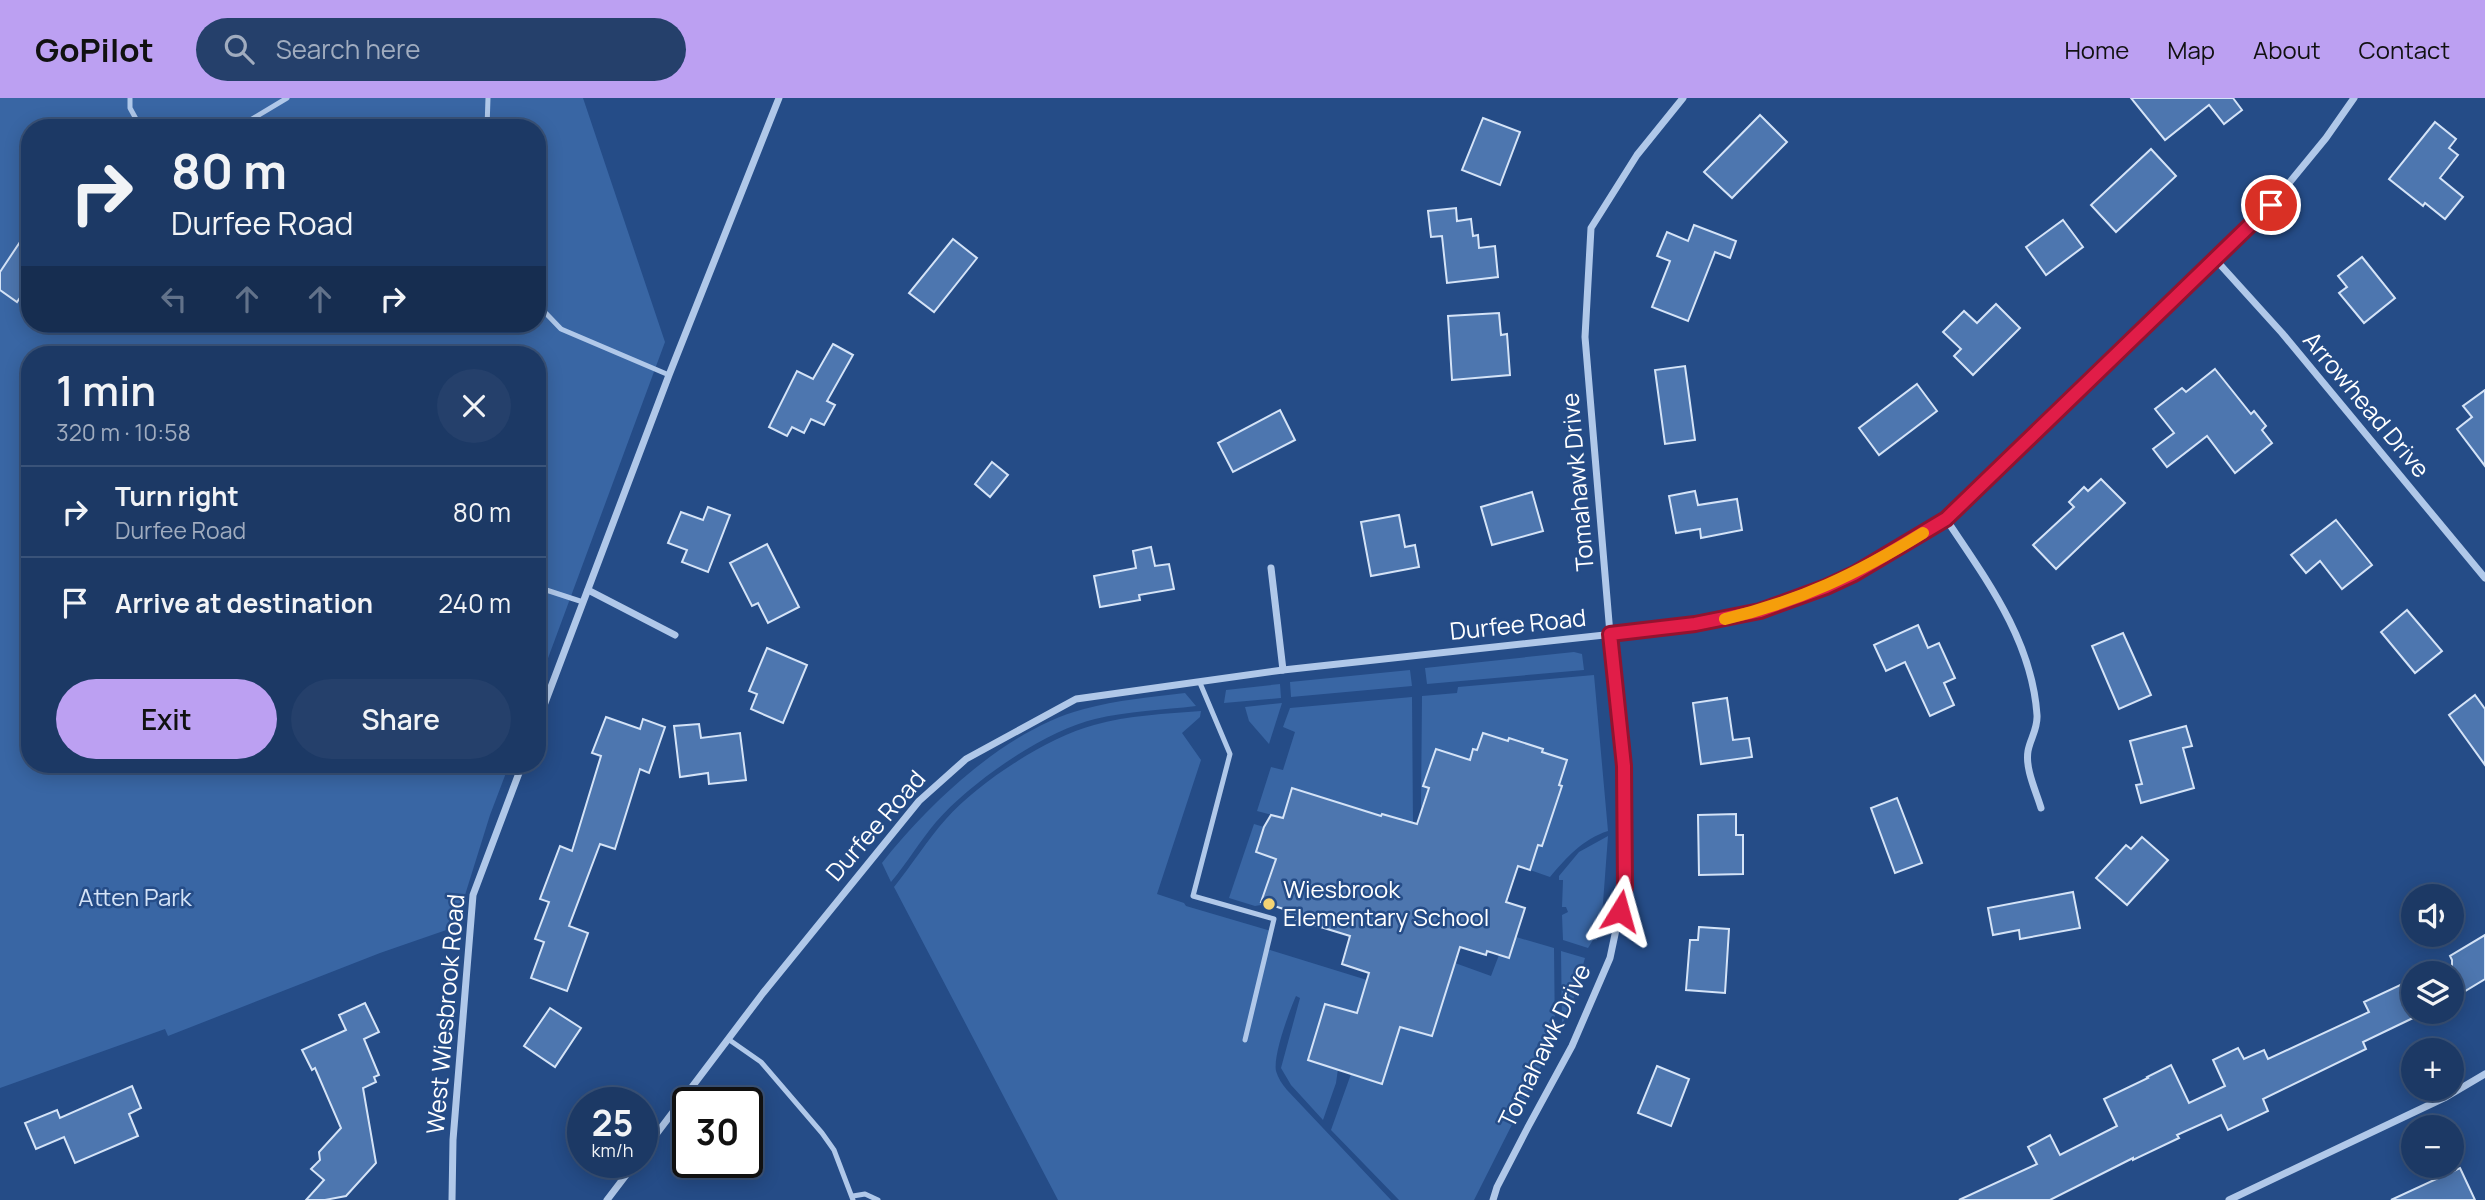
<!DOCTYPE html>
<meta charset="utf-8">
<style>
body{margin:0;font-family:Manrope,sans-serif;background:#25406b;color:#f1f3f6;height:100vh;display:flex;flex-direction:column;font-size:26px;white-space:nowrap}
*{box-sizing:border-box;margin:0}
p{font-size:23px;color:#a0acbf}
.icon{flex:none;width:38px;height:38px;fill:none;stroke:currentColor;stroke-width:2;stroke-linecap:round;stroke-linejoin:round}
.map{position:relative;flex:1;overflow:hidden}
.side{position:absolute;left:21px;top:248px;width:525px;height:427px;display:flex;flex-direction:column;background:#1c3965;border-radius:28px;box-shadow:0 4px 18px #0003,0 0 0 2px #3a5379}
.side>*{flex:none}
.top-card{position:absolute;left:21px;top:21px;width:525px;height:214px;border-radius:28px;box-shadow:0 4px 18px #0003,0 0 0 2px #3a5379;background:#1c3965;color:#f1f3f6;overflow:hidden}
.fabs{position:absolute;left:2401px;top:786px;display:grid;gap:14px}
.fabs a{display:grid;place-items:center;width:63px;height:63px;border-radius:50%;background:#1c3965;box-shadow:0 4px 18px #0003,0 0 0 2px #3a5379;font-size:35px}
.speed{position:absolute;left:567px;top:989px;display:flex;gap:14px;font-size:35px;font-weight:700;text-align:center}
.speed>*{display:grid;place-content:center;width:91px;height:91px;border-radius:50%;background:#1c3965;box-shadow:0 4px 18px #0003,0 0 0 2px #3a5379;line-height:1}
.speed small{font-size:18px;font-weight:400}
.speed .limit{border:4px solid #111;border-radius:10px;background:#fff;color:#111}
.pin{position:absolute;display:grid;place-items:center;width:60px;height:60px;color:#fff;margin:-30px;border:4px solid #fff;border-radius:50%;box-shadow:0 2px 7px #0007}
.me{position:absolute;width:77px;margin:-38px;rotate:8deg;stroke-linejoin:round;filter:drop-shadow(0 0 5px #0008)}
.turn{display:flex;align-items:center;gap:24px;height:147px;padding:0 35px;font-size:32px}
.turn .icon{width:91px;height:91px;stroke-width:2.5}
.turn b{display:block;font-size:49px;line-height:60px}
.lanes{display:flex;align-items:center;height:66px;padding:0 35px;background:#0003;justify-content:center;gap:35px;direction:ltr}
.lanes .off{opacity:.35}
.round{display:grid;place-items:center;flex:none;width:74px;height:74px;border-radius:37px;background:#25406b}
.summary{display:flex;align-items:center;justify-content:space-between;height:119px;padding:0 35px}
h1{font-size:42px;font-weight:600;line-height:52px}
.cta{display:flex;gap:14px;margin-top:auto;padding:14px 35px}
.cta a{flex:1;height:80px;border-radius:42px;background:#bca0f2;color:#111;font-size:28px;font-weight:600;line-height:80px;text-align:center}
.cta a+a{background:#25406b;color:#f1f3f6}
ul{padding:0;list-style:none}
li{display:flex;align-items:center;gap:21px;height:91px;padding:0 35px;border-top:2px solid #3a5379}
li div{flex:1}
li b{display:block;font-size:26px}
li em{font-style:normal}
header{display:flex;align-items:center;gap:42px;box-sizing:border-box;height:98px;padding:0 35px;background:#bca0f2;color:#111}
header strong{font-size:33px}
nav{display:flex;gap:38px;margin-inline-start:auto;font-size:24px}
.search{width:490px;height:63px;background:#25406b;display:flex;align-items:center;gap:18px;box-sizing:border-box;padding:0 24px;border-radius:38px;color:#a0acbf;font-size:26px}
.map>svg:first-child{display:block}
.green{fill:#3966a4;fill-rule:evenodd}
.building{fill:#4d76af;stroke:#d4e3f7;stroke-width:2}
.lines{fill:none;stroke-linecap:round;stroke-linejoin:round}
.lane{stroke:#b0c8e9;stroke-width:5}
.street{stroke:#b0c8e9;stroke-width:7}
.route-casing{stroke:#92132f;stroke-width:18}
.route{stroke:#e11d48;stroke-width:12}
.slow{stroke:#f59e0b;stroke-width:12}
.poi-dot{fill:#f3d374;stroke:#254c87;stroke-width:2.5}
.labels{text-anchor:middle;stroke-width:5;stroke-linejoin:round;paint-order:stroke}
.street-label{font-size:24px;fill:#fff;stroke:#254c87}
.poi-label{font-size:24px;fill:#fff;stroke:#254c87;text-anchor:start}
.park-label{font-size:24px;fill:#d4e3f7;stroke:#254c87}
</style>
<header>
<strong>GoPilot</strong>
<div class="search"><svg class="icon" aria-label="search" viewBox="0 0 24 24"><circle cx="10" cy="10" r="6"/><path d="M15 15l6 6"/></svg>Search here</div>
<nav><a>Home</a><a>Map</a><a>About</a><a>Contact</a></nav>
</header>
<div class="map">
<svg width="2485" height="1102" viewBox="0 0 2485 1102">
<rect width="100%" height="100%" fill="#254c87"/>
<!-- green -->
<g class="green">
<path d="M0,0H583L665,244L537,590V257H30V667H509L490,717L455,829L380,855L168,938L165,931L0,990ZM30,30H537V226H30Z"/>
<polygon points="1574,554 1582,556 1584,572 1427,586 1425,570"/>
<polygon points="1410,572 1412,588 1291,599 1290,584"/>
<path d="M1594,577L1608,733C1583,741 1567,759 1550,779L1530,772L1538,747L1542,748L1562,688L1559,687L1566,662L1542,654V650L1536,649L1535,651L1515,645V642L1509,640L1508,643L1483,635L1477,652L1473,651L1470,662L1436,651L1423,688L1429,690L1421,710L1422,598L1457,595L1458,589Z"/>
<polygon points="1280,586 1281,600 1224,605 1226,592"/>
<path d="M1185,595L1196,608C1163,612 1128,613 1095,621C1044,633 971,684 936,724C920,743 907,765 891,784L882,765C929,705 1007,631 1084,611C1117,602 1151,599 1185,595Z"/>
<polygon points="1412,599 1413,728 1293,690 1283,720 1257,713 1271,669 1283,672 1295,634 1283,629 1290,610"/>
<polygon points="1282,605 1269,646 1249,623 1245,609"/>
<path d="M1201,613L1200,619L1182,635L1201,662L1157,796L1184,805L1186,808L1271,833L1267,851L1367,882L1357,915L1325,906L1308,962L1338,971L1336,985L1323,1022L1291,987L1281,970L1300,900L1296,898C1289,914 1273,957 1276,973C1278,980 1282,986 1287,992L1391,1102H1058L894,789C912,767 927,742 946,721C979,684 1046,640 1094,627C1128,617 1166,616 1201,613Z"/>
<polygon points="1254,726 1264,729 1276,761 1261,807 1255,808 1229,800"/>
<polygon points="1608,738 1603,805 1597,842 1593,842 1588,850 1563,842 1562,817 1568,814 1566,809 1562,809 1563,782 1559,782 1559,778 1579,754"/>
<polygon points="1516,839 1554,850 1555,941 1474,1102 1399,1102 1331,1032 1351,976 1383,985 1400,929 1432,938 1455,865 1491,878 1499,857 1509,860"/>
<polygon points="1561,853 1585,860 1583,867 1587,869 1562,927"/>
</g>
<!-- building -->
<g class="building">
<polygon points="2131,0 2233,0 2242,12 2224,26 2209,7 2165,42"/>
<polygon points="1760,17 1787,44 1732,100 1704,74"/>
<polygon points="1483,20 1520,34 1500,87 1462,72"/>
<polygon points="2435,24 2456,41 2449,50 2458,57 2440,80 2463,99 2445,121 2425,105 2423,108 2389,81"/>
<polygon points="2151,51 2176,78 2116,134 2091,107"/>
<polygon points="1456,110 1457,123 1471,121 1473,138 1478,137 1479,150 1495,148 1498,179 1447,185 1442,138 1431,139 1428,113"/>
<polygon points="2063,122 2083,149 2046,177 2026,149"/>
<polygon points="1694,127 1736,143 1730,160 1715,154 1688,223 1652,209 1670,163 1657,158 1667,134 1688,143"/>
<polygon points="30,129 30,185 17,204 0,192 0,174"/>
<polygon points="953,141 977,160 934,214 909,195"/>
<polygon points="2362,159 2395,200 2364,225 2339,195 2347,189 2338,178"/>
<polygon points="1996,206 2020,230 1973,277 1954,258 1961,251 1943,234 1964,213 1977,225"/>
<polygon points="1499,215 1501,237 1507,236 1510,277 1452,282 1448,218"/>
<polygon points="833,246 853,257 827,303 835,307 824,327 811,321 804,335 792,329 787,338 769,329 797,273 813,281"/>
<polygon points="1685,268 1695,342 1665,346 1655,272"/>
<polygon points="2215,271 2251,316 2254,313 2266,328 2262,332 2272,345 2235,375 2207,338 2167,369 2153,351 2174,335 2155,311 2182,290 2186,294"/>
<polygon points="1917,286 1937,313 1879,357 1859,330"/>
<polygon points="2485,292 2485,368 2457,331 2472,319 2463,308"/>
<polygon points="1280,312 1295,342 1233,374 1218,345"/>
<polygon points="992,364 1008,377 990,399 975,386"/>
<polygon points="2101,381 2125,405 2056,471 2033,447 2074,409 2069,404 2084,389 2088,393"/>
<polygon points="1695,393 1698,407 1737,401 1742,432 1701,440 1700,431 1676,435 1669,398"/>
<polygon points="1532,394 1543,433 1492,447 1481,409"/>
<polygon points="708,409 730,417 708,474 682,464 687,452 668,445 681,414 703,422"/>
<polygon points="1399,417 1405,449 1415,447 1419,469 1371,478 1361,424"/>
<polygon points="2336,422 2372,467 2342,491 2320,463 2306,475 2291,457"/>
<polygon points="767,446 799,509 768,525 758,505 752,508 730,465"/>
<polygon points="1151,449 1155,468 1169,466 1174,491 1139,497 1140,502 1100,509 1094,478 1136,470 1133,453"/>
<polygon points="2407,512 2442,553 2415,575 2381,534"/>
<polygon points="1918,527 1928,550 1939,545 1955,580 1944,585 1954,607 1930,618 1905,564 1886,573 1874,547"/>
<polygon points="2123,535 2151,597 2119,611 2092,548"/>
<polygon points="767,550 807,567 783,625 751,611 757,596 749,593"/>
<polygon points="2475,597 2485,611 2485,667 2449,617"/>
<polygon points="1727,600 1733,642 1749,640 1752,659 1701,666 1693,605"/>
<polygon points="606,619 640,631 643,621 665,629 649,675 640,671 615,751 600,746 569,828 588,835 567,893 531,880 544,844 535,841 549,804 540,801 560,748 572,753 601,658 592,655"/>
<polygon points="699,626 701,640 740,635 746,682 709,686 708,675 680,679 674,628"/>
<polygon points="2186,628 2192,648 2183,650 2194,690 2141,705 2136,687 2142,686 2130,643"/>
<polygon points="1483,635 1508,643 1509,640 1543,651 1542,654 1567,662 1559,687 1562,688 1542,748 1538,747 1530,772 1518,768 1506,804 1525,810 1509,860 1487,853 1486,857 1460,849 1432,938 1400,929 1382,986 1308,962 1325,906 1357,915 1369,875 1342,866 1350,838 1288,819 1290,813 1261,804 1276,761 1256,754 1264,729 1271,717 1283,720 1292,690 1381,718 1382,716 1417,726 1429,690 1423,688 1436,651 1470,662 1473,651 1477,652"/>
<polygon points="1897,700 1922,765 1895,775 1871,710"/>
<polygon points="1736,716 1736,737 1743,737 1743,776 1699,777 1698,717"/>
<polygon points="2142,739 2168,762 2127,807 2096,780 2126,747 2131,751"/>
<polygon points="2073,794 2080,830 2020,841 2019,832 1993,837 1988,810"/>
<polygon points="1699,829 1729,831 1725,895 1686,892 1690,842 1698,842"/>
<polygon points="2485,837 2485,881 2452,901 2452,862 2450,858"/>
<polygon points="2413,881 2413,920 2363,944 2366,951 2263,1001 2268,1013 2228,1032 2221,1017 2177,1037 2179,1040 2133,1062 2133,1060 2050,1102 1959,1102 2037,1066 2028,1049 2050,1037 2060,1057 2117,1028 2104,1001 2148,980 2147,979 2171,967 2189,1005 2225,988 2213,962 2238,950 2244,961 2264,952 2268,961 2369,914 2364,904"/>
<polygon points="365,905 379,934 364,941 379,977 374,979 376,984 363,990 376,1065 346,1098 325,1102 306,1102 324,1082 311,1071 320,1062 319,1054 341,1030 315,970 312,972 302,952 346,932 339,917"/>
<polygon points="550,910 581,930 555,969 524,948"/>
<polygon points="1657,968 1689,981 1671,1028 1638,1015"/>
<polygon points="132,988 141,1010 129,1016 138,1038 75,1065 64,1039 36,1051 25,1025 57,1012 60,1020"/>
<polygon points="2460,1070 2475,1102 2391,1102"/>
</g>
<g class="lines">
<!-- lane -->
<g class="lane">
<polyline points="130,0 130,10 141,30"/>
<polyline points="237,30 287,0"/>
<polyline points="487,30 488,0"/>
<polyline points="537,206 561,231 669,277"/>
<polyline points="537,489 583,504"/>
<polyline points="1200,585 1230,656 1193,798 1274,821 1245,942"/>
<polyline points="728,941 761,964 822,1035 834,1052 853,1102"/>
<polyline points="853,1098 865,1096 878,1102"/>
</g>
<!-- street -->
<g class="street">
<polyline points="2215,161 2282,235 2485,480"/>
<path d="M1946,421C1986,481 2032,542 2037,617C2038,631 2030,641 2028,653C2025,671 2036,693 2041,710"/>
<polyline points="1271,470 1283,572"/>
<polyline points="588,492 675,537"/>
<polyline points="537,626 669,277 779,0"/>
<polyline points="642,1055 763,895 919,703 966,661 1076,601 1283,572 1669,530 1721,522 1760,513 1827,489 1885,459 1946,421 2271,107 2326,40 2354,0"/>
<polyline points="452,1102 453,1042 473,797 522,667"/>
<polyline points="607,1102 636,1064"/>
<polyline points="1493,1102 1497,1089 1528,1029 1572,948 1610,860 1625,789 1624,668 1610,536 1585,239 1591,130 1637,57 1683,0"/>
<polyline points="2229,1102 2446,999 2485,976"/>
</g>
</g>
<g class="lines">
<defs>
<polyline id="route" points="1620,813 1625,789 1624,668 1610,536 1695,526 1760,513 1826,489 1854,476 1946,421 2271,107"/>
</defs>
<!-- route casing -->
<use href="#route" class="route-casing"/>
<!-- route -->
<use href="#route" class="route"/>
<!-- slow -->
<path class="slow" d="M1725,521C1800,503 1857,476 1923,435"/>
</g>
<!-- markers -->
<circle class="poi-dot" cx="1269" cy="806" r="7"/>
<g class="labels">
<!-- street labels -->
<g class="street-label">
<text transform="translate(2366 307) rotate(50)" y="8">Arrowhead Drive</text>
<text transform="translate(1578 384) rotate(-95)" y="8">Tomahawk Drive</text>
<text transform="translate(1518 527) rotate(-6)" y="8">Durfee Road</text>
<text transform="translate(876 728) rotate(-49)" y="8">Durfee Road</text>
<text transform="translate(446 916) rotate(-85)" y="8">West Wiesbrook Road</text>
<text transform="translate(1545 948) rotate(-64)" y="8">Tomahawk Drive</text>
</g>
<!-- poi labels -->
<g class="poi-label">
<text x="1283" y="800">Wiesbrook<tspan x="1283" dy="28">Elementary School</tspan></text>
</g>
<!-- park labels -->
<g class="park-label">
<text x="135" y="808">Atten Park</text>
</g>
</g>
</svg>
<div class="fabs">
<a><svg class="icon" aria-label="sound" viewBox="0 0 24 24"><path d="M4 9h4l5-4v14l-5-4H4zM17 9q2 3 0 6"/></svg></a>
<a><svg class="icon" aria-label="layers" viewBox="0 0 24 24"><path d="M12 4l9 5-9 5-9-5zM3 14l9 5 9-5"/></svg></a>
<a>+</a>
<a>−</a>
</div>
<div class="speed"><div>25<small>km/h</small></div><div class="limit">30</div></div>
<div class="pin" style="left:2271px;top:107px;background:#d93025"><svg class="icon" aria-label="arrive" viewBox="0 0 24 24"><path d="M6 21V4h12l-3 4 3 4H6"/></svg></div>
<svg class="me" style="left:1620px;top:813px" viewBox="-20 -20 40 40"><path d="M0-17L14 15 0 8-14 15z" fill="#e11d48" stroke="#fff" stroke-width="4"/></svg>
<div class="top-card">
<div class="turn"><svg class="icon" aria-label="right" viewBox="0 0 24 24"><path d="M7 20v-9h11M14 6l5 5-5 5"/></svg><div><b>80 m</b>Durfee Road</div></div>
<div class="lanes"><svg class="icon off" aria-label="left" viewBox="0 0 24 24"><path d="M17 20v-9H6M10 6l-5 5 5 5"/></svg><svg class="icon off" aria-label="ahead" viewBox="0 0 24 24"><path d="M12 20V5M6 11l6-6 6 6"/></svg><svg class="icon off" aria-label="ahead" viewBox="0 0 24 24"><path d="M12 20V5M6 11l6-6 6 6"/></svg><svg class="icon" aria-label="right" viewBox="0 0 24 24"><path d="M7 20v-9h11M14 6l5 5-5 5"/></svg></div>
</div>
<section class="side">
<div class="summary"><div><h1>1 min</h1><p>320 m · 10:58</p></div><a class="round"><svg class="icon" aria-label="close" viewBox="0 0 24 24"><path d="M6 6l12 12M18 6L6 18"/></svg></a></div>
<ul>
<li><svg class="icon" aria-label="right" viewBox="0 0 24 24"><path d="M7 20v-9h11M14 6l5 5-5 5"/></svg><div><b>Turn right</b><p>Durfee Road</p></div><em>80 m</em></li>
<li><svg class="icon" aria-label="arrive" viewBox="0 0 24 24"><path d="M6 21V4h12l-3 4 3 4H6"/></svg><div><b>Arrive at destination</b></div><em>240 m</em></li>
</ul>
<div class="cta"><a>Exit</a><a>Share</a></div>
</section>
</div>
